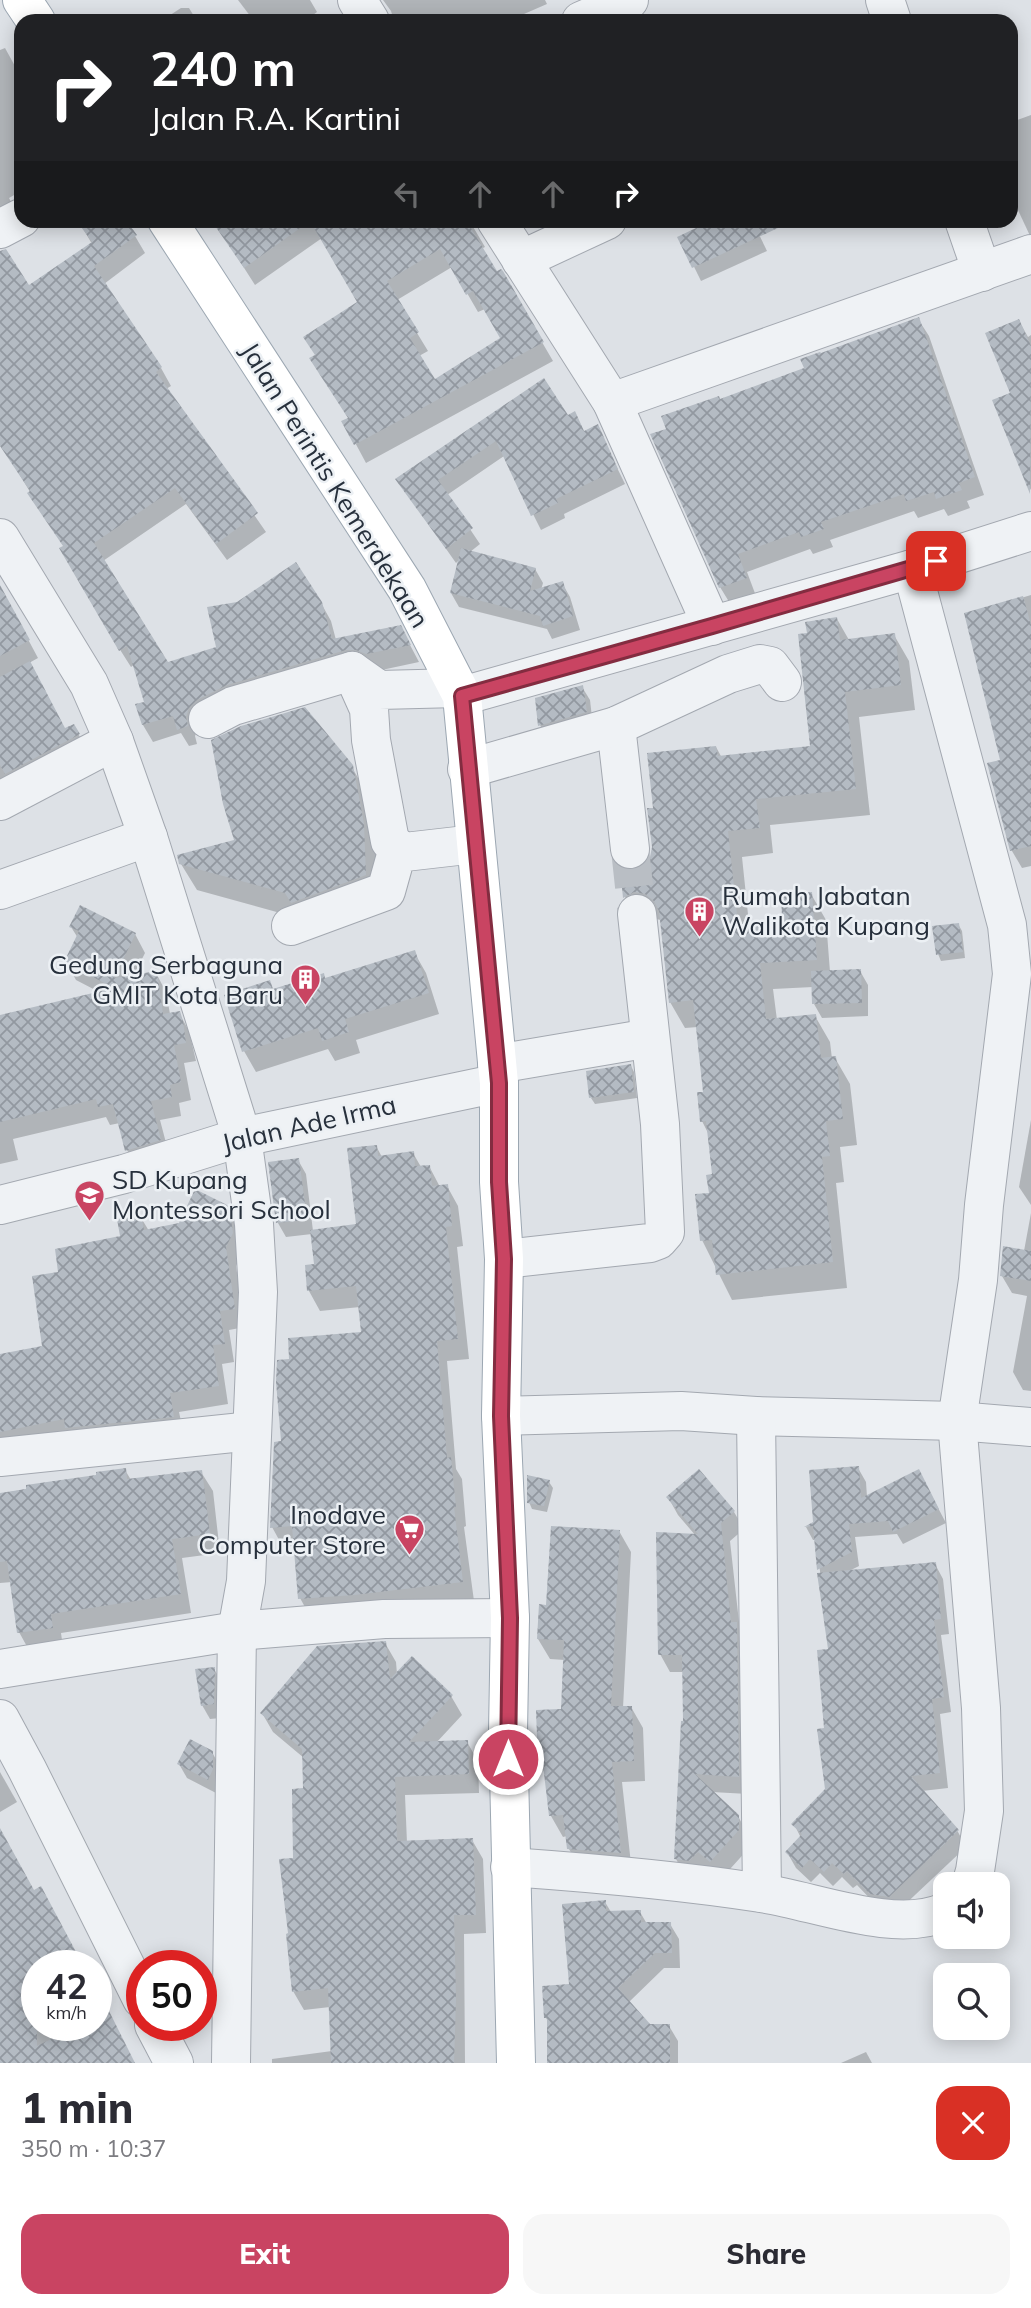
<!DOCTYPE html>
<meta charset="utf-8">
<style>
body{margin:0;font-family:Mulish,sans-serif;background:#f7f7f7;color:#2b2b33;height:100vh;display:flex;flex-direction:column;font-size:26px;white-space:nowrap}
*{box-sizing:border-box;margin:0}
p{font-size:23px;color:#7c7c81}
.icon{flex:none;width:38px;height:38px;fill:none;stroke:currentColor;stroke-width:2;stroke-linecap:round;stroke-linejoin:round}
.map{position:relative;height:2063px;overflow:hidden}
.drawer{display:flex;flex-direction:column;background:#fff;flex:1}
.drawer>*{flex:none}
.top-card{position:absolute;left:14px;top:14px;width:1004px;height:214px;border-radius:21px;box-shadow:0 4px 18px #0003;background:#202124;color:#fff;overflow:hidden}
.tools{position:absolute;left:933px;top:1872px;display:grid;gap:14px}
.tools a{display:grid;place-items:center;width:77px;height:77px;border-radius:14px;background:#fff;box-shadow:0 4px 18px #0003;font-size:35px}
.speed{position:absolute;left:21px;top:1950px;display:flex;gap:14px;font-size:35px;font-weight:700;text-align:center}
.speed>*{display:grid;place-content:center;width:91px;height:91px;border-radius:50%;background:#fff;box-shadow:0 4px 18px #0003;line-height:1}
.speed small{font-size:18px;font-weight:400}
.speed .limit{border:10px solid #d22;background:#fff;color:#111}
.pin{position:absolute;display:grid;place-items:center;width:60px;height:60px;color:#fff;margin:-30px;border-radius:14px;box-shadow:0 4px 10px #0006}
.me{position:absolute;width:77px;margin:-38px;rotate:0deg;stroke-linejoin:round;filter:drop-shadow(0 0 5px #0008)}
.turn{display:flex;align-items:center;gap:24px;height:147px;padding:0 21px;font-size:32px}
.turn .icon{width:91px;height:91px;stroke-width:2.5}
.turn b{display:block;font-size:49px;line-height:60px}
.lanes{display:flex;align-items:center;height:66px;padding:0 21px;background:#0003;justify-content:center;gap:35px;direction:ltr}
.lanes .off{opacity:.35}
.round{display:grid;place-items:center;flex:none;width:74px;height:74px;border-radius:21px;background:#f7f7f7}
.summary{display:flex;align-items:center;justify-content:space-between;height:119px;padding:0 21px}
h1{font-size:42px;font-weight:800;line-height:52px}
.primary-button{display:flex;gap:14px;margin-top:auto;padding:14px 21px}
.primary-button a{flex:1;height:80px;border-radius:21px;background:#c94462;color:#fff;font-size:28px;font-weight:800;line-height:80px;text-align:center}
.primary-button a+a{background:#f7f7f7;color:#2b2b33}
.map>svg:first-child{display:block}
.shadow{fill:#0003;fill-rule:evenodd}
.building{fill:url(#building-cross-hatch);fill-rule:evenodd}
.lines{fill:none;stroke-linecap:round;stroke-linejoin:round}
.minor-tunnel{stroke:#b9bec4;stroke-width:38;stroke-dasharray:38 19;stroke-linecap:butt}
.minor-casing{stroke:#a3a8b0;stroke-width:40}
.major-casing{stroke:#9ca7b2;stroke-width:40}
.minor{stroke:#eff2f5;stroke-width:38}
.major{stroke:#fff;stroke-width:38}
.route-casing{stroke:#832c40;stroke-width:18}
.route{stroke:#c94462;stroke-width:12}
.labels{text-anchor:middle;stroke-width:5;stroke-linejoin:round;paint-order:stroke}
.street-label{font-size:26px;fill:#27303c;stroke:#ecf0f4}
.poi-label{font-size:26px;fill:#27303c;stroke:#ecf0f4;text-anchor:start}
</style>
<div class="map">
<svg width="1031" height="2063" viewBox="0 0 1031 2063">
<defs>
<pattern id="building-cross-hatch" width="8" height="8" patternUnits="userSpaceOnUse" patternTransform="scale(1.75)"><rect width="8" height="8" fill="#b4bbc3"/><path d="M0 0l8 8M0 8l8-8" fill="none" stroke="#9298a0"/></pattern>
</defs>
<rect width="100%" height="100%" fill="#dde1e6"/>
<!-- shadow -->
<g class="shadow">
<polygon points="238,0 310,0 317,12 305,21 254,21"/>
<polygon points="383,0 545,0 547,4 524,14 514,21 394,21 391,11"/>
<polygon points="181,8 189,8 197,21 161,21"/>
<polygon points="5,48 21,77 21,100 14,104 21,116 21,191 9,198 19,217 0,227 0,50"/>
<polygon points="1031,115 1031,238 1012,197 1012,122"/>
<path d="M221,220H469L485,247L481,249L496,274L501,272L553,361L366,463L344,422L349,419L316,356L359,302L322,238L255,285L216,224ZM452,267L478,312L485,309L502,339L435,381L419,356L428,351L397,300Z"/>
<polygon points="537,220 572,220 547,236"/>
<polygon points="752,220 767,251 701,281 680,238"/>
<polygon points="81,225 135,236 145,253 104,284 161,368 171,386 166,389 266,532 227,560 186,504 103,561 167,664 218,648 321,603 331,621 336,640 410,645 419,662 377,671 199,726 195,736 197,744 189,746 181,733 153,742 143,725 137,705 146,703 135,664 131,667 105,626 64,547 0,443 0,252 29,287 92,244"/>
<polygon points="918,319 929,336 984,495 967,501 970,508 948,516 944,509 918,518 914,511 830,540 833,547 813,554 810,549 747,572 756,596 731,605 720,587 668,430 720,400 806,369"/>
<polygon points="1019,321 1028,337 1031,335 1031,490 1028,485 1012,394"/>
<polygon points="544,380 567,417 585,433 597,427 625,484 564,514 565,518 541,530 504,456 447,495 480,544 470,552 535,569 543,583 541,590 562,583 570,597 580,630 552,639 547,629 459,607 451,593 459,560 456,563 397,479"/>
<polygon points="0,587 38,658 29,663 65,730 74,726 88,752 0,798"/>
<polygon points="1031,595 1031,866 1022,868 1012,851 1002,761 966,615"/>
<polygon points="837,619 849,640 894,635 909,661 915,710 859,717 870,815 770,825 773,853 742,857 749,924 784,920 811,894 826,920 830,972 860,971 868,985 868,1016 822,1018 814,1004 813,987 773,989 777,1020 815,1016 830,1042 832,1059 835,1058 850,1084 857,1145 840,1147 844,1182 836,1183 847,1288 732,1300 702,1240 714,1175 709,1135 702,1121 705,1093 698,1027 685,1028 670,1002 661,920 651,918 639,923 625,897 633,872 645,868 652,858 655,809 716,747 722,758 812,748 809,635"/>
<polygon points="582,687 590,700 593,726 548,739 540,725"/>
<polygon points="351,766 367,793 379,851 380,902 302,919 197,890 181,864 236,841"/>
<polygon points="958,924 962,931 965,958 941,961 938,954"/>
<polygon points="71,927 135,934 145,953 133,977 156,973 166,992 170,1014 179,1013 189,1031 196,1061 184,1063 191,1100 179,1103 181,1116 160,1120 170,1158 137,1168 127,1150 120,1123 110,1125 106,1117 13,1139 18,1160 0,1164 0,1017 101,993 76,980 66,962 78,938"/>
<polygon points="414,952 426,973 439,1014 356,1040 360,1053 335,1061 328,1049 256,1072 244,1051 274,991 326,980"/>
<polygon points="631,1066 634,1072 637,1098 595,1104 591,1098"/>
<polygon points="1031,1120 1031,1205 1019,1187"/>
<polygon points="376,1146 382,1157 413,1153 421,1167 429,1166 440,1187 447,1186 458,1206 463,1246 457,1247 469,1359 447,1361 456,1469 462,1479 466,1526 464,1527 474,1601 311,1618 300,1598 296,1546 283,1547 272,1527 291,1360 363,1334 360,1307 320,1311 309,1291 316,1265 312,1234 286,1237 278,1223 270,1163 298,1160 306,1174 313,1231 358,1226"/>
<polygon points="228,1207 239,1226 242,1252 236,1266 245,1327 229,1330 234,1362 222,1364 228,1404 179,1412 184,1435 0,1458 0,1355 44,1347 60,1274 122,1237 140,1216 149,1231 180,1225"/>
<polygon points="1031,1213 1031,1391 1023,1390 1013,1372 1027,1296 1012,1293 1002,1276 1024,1251"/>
<polygon points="858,1468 866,1482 867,1497 926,1485 946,1523 903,1544 897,1534 855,1537 859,1566 849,1571 935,1564 943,1579 949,1634 941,1635 951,1712 940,1714 948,1788 922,1791 958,1832 966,1847 898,1911 880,1909 857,1885 853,1888 842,1877 833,1886 820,1873 811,1882 796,1868 787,1852 801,1838 794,1824 826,1789 826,1729 830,1650 816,1540 813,1540 806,1527 815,1523"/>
<polygon points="125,1470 131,1480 201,1472 213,1491 220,1553 182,1558 191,1613 61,1633 63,1647 30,1652 19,1632 12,1582 0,1583 0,1494"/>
<polygon points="549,1482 553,1488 547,1512 532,1509 529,1502"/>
<polygon points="668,1497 734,1512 744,1529 730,1541 740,1631 748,1794 712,1792 738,1816 748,1835 749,1848 721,1879 686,1877 676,1859 684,1723 684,1672 670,1672 660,1654 696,1536 678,1515"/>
<polygon points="619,1531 631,1552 623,1708 631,1707 643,1728 645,1781 622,1782 632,1873 581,1870 569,1849 567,1836 563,1837 551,1816 546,1775 540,1765 563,1710 565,1660 550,1659 538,1639 548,1606"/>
<polygon points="385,1643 396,1662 397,1674 451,1696 462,1715 436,1743 467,1742 478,1761 479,1793 405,1795 407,1843 472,1840 483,1859 486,1933 464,1934 465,2063 272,2063 272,2059 332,2051 330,2007 304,2010 293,1991 290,1935 295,1859 305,1790 304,1758 273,1732 262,1713"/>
<polygon points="214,1669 222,1682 221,1718 210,1719 202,1705"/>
<polygon points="212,1752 220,1767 216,1793 187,1778 179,1764"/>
<polygon points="0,1772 17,1802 0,1812"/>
<polygon points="0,1836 33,1892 49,1903 82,1965 37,1965 37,2025 96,2025 133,2063 8,2063 0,2049"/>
<polygon points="605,1902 611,1912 640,1912 647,1924 670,1924 679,1939 680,1968 664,1968 629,2002 650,2026 669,2026 678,2041 678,2063 549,2063 549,2023 546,2018 571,1986"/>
<polygon points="866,2052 872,2063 841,2063"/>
</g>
<!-- building -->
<g class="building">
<polygon points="76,220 126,220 137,235 94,266 162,367 156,372 258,513 216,544 175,488 94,543 168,662 216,647 207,607 237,602 296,562 322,602 332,639 401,625 411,645 366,654 356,650 346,650 227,685 197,700 189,708 186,717 188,726 177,730 173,716 142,725 135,704 144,702 127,646 119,651 59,548 63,546 27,493 30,491 0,446 0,251 6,249 29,285 92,242"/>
<path d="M211,220H466L497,271L501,269L503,271L544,342L354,445L341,421L348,418L309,358L315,355L303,337L357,302L310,221L244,268ZM440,249L466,295L473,291L500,338L435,379L410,338L419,332L387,281Z"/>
<polygon points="713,220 795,220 692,268 677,237"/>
<polygon points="919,317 975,477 959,483 962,490 936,499 934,492 906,501 904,494 821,522 824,529 801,537 799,532 738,554 747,578 719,588 650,434 666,429 661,416 719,396 720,399 804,368 800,359 820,352 821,353"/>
<polygon points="1019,319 1031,346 1030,494 992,400 1010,393 985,333"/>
<polygon points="544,378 568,415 575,411 584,431 598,424 618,469 556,499 558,503 531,516 496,441 438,480 473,528 446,549 395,479"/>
<polygon points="461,548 536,568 530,591 563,581 573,616 543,626 540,616 450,593"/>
<polygon points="0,585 30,640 0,656"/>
<polygon points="1023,596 1031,625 1031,846 1010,851 987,763 1000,760 964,613"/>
<polygon points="837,617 840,640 895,633 901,685 845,692 856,789 756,799 760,828 728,831 738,924 782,918 781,894 812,892 817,960 760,963 766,1019 816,1014 821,1058 836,1056 843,1119 826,1121 830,1156 822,1157 833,1262 716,1275 712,1240 700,1241 695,1194 709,1193 706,1175 712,1174 706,1121 700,1122 697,1092 703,1092 693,1000 669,1003 659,911 654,901 645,894 634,892 623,898 620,868 633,871 644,866 650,857 652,847 647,808 653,808 647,753 716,746 718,756 810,746 798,634 807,633 805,622"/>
<polygon points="30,661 65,728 74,724 80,734 5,774 0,765 0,677"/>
<polygon points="583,685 587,712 538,726 535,698"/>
<polygon points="305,707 353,765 364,824 366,875 291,903 285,893 179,864 177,855 234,840 223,804 211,740 241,726"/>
<polygon points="80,905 136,933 114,978 157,971 163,1014 180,1011 183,1021 186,1043 174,1045 181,1082 170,1085 172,1097 151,1101 161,1140 125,1151 113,1104 98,1107 96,1099 0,1122 0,1015 114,988 64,962 79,931 69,927"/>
<polygon points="959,923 963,952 936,955 932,926"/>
<polygon points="415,950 429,993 345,1019 349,1032 322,1041 318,1028 242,1052 224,995 270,980 273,989 324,973 325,978"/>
<polygon points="861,969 862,1003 812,1004 811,971"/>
<polygon points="631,1064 634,1092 589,1098 586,1071"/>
<polygon points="377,1145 378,1156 414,1151 415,1166 430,1165 432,1186 448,1184 452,1226 446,1227 458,1339 437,1341 447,1458 451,1457 456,1507 454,1507 463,1582 354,1595 298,1599 292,1526 270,1528 274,1442 281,1441 276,1382 277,1360 289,1359 288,1338 361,1332 356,1286 307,1291 305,1265 314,1264 310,1230 356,1224 347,1148"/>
<polygon points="299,1158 307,1220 276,1223 268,1162"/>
<polygon points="195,1189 229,1206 232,1226 233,1233 226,1247 235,1309 220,1311 225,1344 213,1345 219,1386 170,1393 174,1417 65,1428 64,1419 0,1432 0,1354 42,1346 32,1276 58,1272 55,1249 120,1236 117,1219 141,1215 144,1230 179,1223"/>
<polygon points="1003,1246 1031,1251 1031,1281 1000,1276"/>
<polygon points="859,1466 861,1498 919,1469 939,1509 893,1532 888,1521 849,1524 852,1552 817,1570 813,1526 804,1527 813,1522 809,1470"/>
<polygon points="126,1468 127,1479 202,1470 210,1534 172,1539 181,1594 51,1614 53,1628 17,1633 7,1561 0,1562 0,1493 26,1489 26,1485 96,1475 96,1472"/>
<polygon points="699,1469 735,1511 721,1523 731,1622 737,1622 739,1777 695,1774 739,1815 739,1830 710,1862 698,1852 689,1861 674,1859 681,1721 683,1721 682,1655 658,1655 656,1532 698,1534 666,1497"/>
<polygon points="527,1475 550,1480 544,1506 527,1503"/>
<polygon points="551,1526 620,1530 611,1706 632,1706 634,1761 612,1762 621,1853 567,1849 563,1815 549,1816 543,1765 538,1765 536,1710 561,1709 564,1640 537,1639 539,1604 546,1605"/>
<polygon points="936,1562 941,1619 934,1620 944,1697 932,1699 940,1773 911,1776 959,1830 889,1897 870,1894 847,1871 844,1874 832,1863 824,1872 810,1859 802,1868 785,1852 802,1834 791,1824 825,1789 817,1729 824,1728 817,1650 828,1649 817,1573"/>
<polygon points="386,1641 390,1679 412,1656 453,1695 409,1742 468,1740 469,1774 395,1777 397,1841 473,1838 476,1915 454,1915 456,1999 454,2063 331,2063 328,1988 292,1992 286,1934 288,1933 279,1859 293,1858 292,1789 303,1788 302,1749 260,1713 317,1646"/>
<polygon points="215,1667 214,1704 201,1706 195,1669"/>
<polygon points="190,1739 213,1751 213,1769 208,1780 177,1764"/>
<polygon points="0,1828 34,1890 41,1886 83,1965 37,1965 37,2046 79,2025 96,2025 96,1985 135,2063 0,2063"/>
<polygon points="606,1900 606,1911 641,1910 641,1922 671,1922 672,1953 655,1953 618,1988 650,2024 670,2024 670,2063 547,2063 547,2018 544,2018 542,1986 569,1984 562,1904"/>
</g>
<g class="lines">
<!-- minor-tunnel -->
<polyline class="minor-tunnel" points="630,849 637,914"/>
<defs>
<g id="minor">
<polyline points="357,0 370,21"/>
<polyline points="885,0 892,21"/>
<polyline points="581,21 629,0"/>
<polyline points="496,220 612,402 712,626"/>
<polyline points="964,220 982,272"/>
<polyline points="0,229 21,218"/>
<polyline points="521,260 607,220"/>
<polyline points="612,402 1031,254"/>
<polyline points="0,538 89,684 114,741 148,837 242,1137 254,1224 258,1292 246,1581 237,1631 231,2063"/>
<polyline points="912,569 1007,925 1012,974 984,1205 978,1280 957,1421 981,1708 984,1811 975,1871 971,1885"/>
<polyline points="462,696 912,569 1031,531"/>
<polyline points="208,719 233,706 352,671"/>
<polyline points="616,726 630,849"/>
<polyline points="467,769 616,726 728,674 760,664 770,666 782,682"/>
<polyline points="0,801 114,741"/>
<polyline points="398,848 390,841 371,740 369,709 352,671 379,690 458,688"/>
<polyline points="0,890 148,837"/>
<polyline points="291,926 386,891 398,848 405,852 475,844"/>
<polyline points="497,1064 650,1038"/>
<polyline points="0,1205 124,1174 242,1137 499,1083"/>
<polyline points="504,1259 650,1243 658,1240 665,1232 660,1124 637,914"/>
<polyline points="501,1416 681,1411 756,1416 957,1421 1031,1427"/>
<polyline points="756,1416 762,1893"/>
<polyline points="0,1457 252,1431"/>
<polyline points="0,1669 237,1631 384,1619 510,1618"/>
<polyline points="0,1719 27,1769 142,1999"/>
<path d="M510,1867C594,1873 678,1880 761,1893C815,1901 894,1934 945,1912"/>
<polyline points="154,2025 174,2063"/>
</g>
<g id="major">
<polyline points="22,0 36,21"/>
<polyline points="167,220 407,589 462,696 499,1083 499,1182 504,1259 501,1416 510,1618 508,1732 516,2063"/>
</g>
</defs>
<!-- minor casing -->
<use href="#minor" class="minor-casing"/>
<!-- major casing -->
<use href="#major" class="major-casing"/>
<!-- minor -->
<use href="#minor" class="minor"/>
<!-- major -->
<use href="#major" class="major"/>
</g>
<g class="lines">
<defs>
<polyline id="route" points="508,1759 510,1618 501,1416 504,1259 499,1182 499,1083 462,696 712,626 936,561"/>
</defs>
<!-- route casing -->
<use href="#route" class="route-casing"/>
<!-- route -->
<use href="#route" class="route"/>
</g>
<!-- icons -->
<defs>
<symbol id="building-pin" viewBox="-11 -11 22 30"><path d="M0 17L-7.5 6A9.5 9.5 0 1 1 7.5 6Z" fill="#c94462" stroke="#ecf0f4"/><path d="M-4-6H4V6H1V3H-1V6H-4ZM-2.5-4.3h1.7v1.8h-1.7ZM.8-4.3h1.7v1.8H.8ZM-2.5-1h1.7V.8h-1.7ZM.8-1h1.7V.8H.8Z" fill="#fff"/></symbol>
<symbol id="school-pin" viewBox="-11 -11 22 30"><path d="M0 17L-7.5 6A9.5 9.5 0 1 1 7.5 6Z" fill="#c94462" stroke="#ecf0f4"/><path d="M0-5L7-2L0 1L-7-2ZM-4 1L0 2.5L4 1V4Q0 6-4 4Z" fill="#fff"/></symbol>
<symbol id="supermarket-pin" viewBox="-11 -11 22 30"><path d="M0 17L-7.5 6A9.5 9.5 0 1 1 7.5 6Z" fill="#c94462" stroke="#ecf0f4"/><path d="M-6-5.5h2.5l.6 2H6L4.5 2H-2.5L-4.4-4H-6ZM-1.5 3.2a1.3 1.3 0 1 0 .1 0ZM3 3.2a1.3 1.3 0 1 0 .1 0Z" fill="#fff"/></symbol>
</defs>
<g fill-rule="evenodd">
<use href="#building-pin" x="682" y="894" width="35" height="47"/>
<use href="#building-pin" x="288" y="962" width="35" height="47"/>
<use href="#school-pin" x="72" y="1178" width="35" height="47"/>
<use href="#supermarket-pin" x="392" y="1512" width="35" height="47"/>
</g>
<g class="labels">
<!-- street labels -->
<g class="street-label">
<text transform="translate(335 485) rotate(58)" y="9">Jalan Perintis Kemerdekaan</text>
<text transform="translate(309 1124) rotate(-13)" y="9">Jalan Ade Irma</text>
</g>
<!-- poi labels -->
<g class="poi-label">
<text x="722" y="905">Rumah Jabatan<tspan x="722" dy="30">Walikota Kupang</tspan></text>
<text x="283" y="974" text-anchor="end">Gedung Serbaguna<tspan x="283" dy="30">GMIT Kota Baru</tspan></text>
<text x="112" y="1189">SD Kupang<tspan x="112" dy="30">Montessori School</tspan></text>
<text x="386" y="1524" text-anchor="end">Inodave<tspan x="386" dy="30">Computer Store</tspan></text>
</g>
</g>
</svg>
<div class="tools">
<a><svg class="icon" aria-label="sound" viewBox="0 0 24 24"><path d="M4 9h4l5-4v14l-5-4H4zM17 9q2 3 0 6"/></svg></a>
<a><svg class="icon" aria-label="search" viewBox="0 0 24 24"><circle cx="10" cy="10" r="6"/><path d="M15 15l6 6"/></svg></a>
</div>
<div class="speed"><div>42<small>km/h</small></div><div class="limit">50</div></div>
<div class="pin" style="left:936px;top:561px;background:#d93025"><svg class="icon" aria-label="arrive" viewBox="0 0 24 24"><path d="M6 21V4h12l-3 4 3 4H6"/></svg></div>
<svg class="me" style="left:508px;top:1759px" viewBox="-20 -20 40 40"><circle r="17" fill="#c94462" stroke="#fff" stroke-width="3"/><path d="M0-11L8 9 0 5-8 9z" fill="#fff"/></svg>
<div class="top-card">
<div class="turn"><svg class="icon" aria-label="right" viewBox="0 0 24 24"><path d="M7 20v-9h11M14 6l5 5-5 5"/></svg><div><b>240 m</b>Jalan R.A. Kartini</div></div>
<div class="lanes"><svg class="icon off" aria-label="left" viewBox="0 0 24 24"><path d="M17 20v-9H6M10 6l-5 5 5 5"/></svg><svg class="icon off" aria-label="ahead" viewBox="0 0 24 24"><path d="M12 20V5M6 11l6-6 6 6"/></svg><svg class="icon off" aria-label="ahead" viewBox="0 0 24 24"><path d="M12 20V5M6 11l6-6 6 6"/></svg><svg class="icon" aria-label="right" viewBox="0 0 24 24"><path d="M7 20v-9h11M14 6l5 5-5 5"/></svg></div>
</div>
</div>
<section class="drawer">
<div class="summary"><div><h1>1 min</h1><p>350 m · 10:37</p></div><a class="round" style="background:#d93025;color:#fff"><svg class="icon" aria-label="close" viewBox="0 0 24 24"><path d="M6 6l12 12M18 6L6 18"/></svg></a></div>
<div class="primary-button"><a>Exit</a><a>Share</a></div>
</section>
